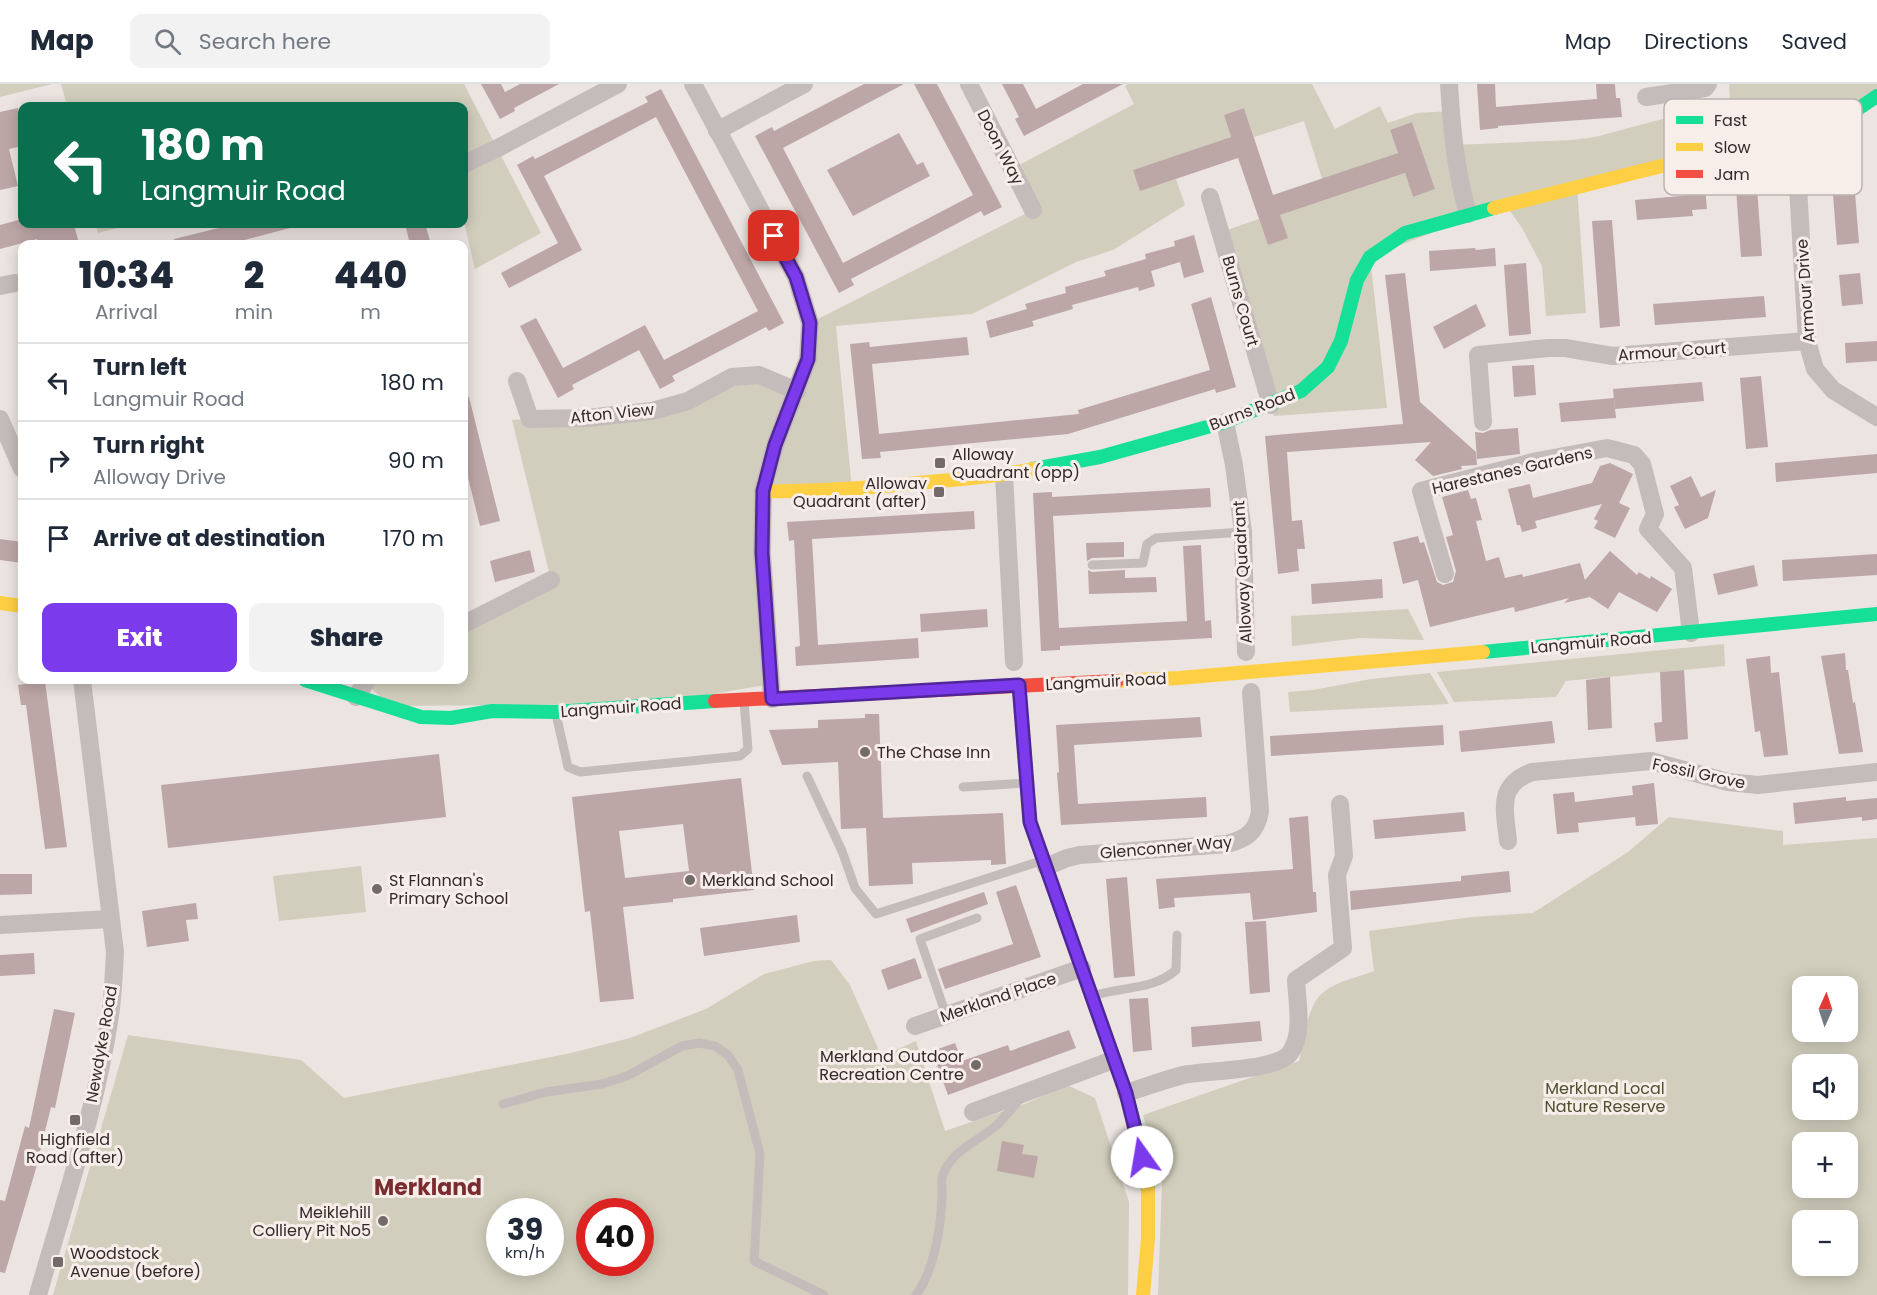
<!DOCTYPE html>
<meta charset="utf-8">
<style>
body{margin:0;font-family:Poppins,sans-serif;background:#f2f2f3;color:#1f2937;height:100vh;display:flex;flex-direction:column;font-size:22px;white-space:nowrap}
*{box-sizing:border-box;margin:0}
p{font-size:20px;color:#747a83}
.icon{flex:none;width:33px;height:33px;fill:none;stroke:currentColor;stroke-width:2;stroke-linecap:round;stroke-linejoin:round}
.map{position:relative;flex:1;overflow:hidden}
.details{position:absolute;left:18px;top:156px;width:450px;height:444px;display:flex;flex-direction:column;background:#fff;border-radius:12px;box-shadow:0 3px 15px #0003}
.details>*{flex:none}
.hud{position:absolute;left:18px;top:18px;width:450px;height:126px;border-radius:12px;box-shadow:0 3px 15px #0003;background:#0b6e4f;color:#fff;overflow:hidden}
.needle{width:39px;rotate:3deg}
.tools{position:absolute;left:1792px;top:892px;display:grid;gap:12px}
.tools a{display:grid;place-items:center;width:66px;height:66px;border-radius:12px;background:#fff;box-shadow:0 3px 15px #0003;font-size:30px}
.speed{position:absolute;left:486px;top:1114px;display:flex;gap:12px;font-size:30px;font-weight:700;text-align:center}
.speed>*{display:grid;place-content:center;width:78px;height:78px;border-radius:50%;background:#fff;box-shadow:0 3px 15px #0003;line-height:1}
.speed small{font-size:15px;font-weight:400}
.speed .limit{border:9px solid #d22;background:#fff;color:#111}
.pin{position:absolute;display:grid;place-items:center;width:51px;height:51px;color:#fff;margin:-26px;border-radius:12px;box-shadow:0 3px 9px #0006}
.me{position:absolute;width:66px;margin:-33px;rotate:347deg;stroke-linejoin:round;filter:drop-shadow(0 0 4px #0008)}
.turn{display:flex;align-items:center;gap:21px;height:126px;padding:0 24px;font-size:27px}
.turn .icon{width:78px;height:78px;stroke-width:2.5}
.turn b{display:block;font-size:42px;line-height:51px}
.eta{display:flex;justify-content:space-evenly;align-items:center;height:102px;text-align:center}
.eta b{font-size:36px;font-weight:800;line-height:42px}
.button{display:flex;gap:12px;margin-top:auto;padding:12px 24px}
.button a{flex:1;height:69px;border-radius:12px;background:#7c3aed;color:#fff;font-size:24px;font-weight:800;line-height:69px;text-align:center}
.button a+a{background:#f2f2f3;color:#1f2937}
ul{padding:0;list-style:none}
li{display:flex;align-items:center;gap:18px;height:78px;padding:0 24px;border-top:2px solid #e0e1e3}
li div{flex:1}
li b{display:block;font-size:22px}
li em{font-style:normal}
header{display:flex;align-items:center;gap:36px;box-sizing:border-box;height:84px;padding:0 30px;background:#fff;border-bottom:2px solid #e0e1e3}
header strong{font-size:28px}
nav{display:flex;gap:33px;margin-inline-start:auto;font-size:21px}
.search{width:420px;height:54px;background:#f2f2f3;display:flex;align-items:center;gap:15px;box-sizing:border-box;padding:0 21px;border-radius:12px;color:#747a83;font-size:22px}
.map>svg:first-child{display:block}
.green{fill:#d1cebd;fill-rule:evenodd}
.building{fill:#bda6a6;fill-rule:evenodd}
.lines{fill:none;stroke-linecap:round;stroke-linejoin:round}
.lane{stroke:#c4bcbb;stroke-width:9}
.street{stroke:#c4bcbb;stroke-width:18}
.fast{stroke:#16e098;stroke-width:14}
.slow{stroke:#ffcf43;stroke-width:14}
.jam{stroke:#f24e42;stroke-width:14}
.route-casing{stroke:#51269a;stroke-width:15}
.route{stroke:#7c3aed;stroke-width:10}
.poi-dot{fill:#746a69;stroke:#f7ede9;stroke-width:2}
.labels{text-anchor:middle;stroke-width:6;stroke-linejoin:round;paint-order:stroke}
.street-label{font-size:16px;fill:#342929;stroke:#f7ede9}
.poi-label{font-size:16px;fill:#342929;stroke:#f7ede9;text-anchor:start}
.park-label{font-size:16px;fill:#4d5030;stroke:#f7ede9}
.district-label{font-size:22px;font-weight:bold;fill:#7a2c2f;stroke:#f7ede9}
.key{fill:#f7ede9;stroke:#bcb2af;stroke-width:1.5}
.key-label{font-size:16px;fill:#342929}
</style>
<header>
<strong>Map</strong>
<div class="search"><svg class="icon" aria-label="search" viewBox="0 0 24 24"><circle cx="10" cy="10" r="6"/><path d="M15 15l6 6"/></svg>Search here</div>
<nav><a>Map</a><a>Directions</a><a>Saved</a></nav>
</header>
<div class="map">
<svg width="1877" height="1211" viewBox="0 0 1877 1211">
<rect width="100%" height="100%" fill="#ebe4e1"/>
<!-- green -->
<g class="green">
<polygon points="0,0 52,0 0,13"/>
<polygon points="61,0 464,0 541,149 475,185 464,138 464,22 67,22"/>
<polygon points="1128,0 1312,0 1335,45 1380,22 1388,39 1417,29 1451,27 1454,61 1572,56 1595,53 1730,17 1729,0 1877,0 1877,12 1577,103 1586,229 1546,232 1542,182 1522,144 1505,120 1370,173 1387,324 1274,332 1221,148 1259,135 1268,161 1280,131 1405,89 1413,113 1435,105 1412,38 1390,46 1398,69 1322,95 1304,37 1254,53 1244,24 1224,31 1231,53 1133,86 1141,106 1176,95 1185,121 1113,166 1076,178 972,230 836,242 852,405 763,407 771,600 653,620 391,622 365,599 367,596 464,596 464,540 551,496 512,336 652,327 732,293 797,306 810,239 1033,126 1012,85 1134,20 1125,2"/>
<polygon points="96,140 133,140 98,149"/>
<polygon points="1408,525 1424,556 1360,554 1292,562 1291,532"/>
<polygon points="1724,560 1725,582 1566,597 1556,613 1454,618 1437,588"/>
<polygon points="1430,589 1449,620 1290,628 1288,608 1313,606 1371,595"/>
<path d="M1669,733L1783,747V761L1877,754V1211H1158L1162,1099L1143,1031L1299,977C1304,957 1307,919 1325,907C1338,897 1359,893 1374,887L1369,847L1472,833L1533,829L1628,768ZM1803,903H1848V948H1803ZM1803,981H1848V1026H1803ZM1803,1059H1848V1104H1803ZM1803,1137H1848V1182H1803Z"/>
<polygon points="361,782 366,828 279,837 273,792"/>
<path d="M831,876L850,901L877,962L880,973L916,957L945,1047L1027,1019L1067,1001L1095,1014L1129,1118L1128,1211H53L128,951L301,976L344,1014L571,969L630,954L706,925L764,890L814,877ZM500,1128H550V1179H500ZM590,1128H640V1179H590Z"/>
</g>
<!-- building -->
<g class="building">
<polygon points="481,0 501,0 505,8 520,0 559,0 514,24 515,27 500,35"/>
<polygon points="864,0 904,0 783,64 843,179 973,111 914,0 937,0 1002,123 984,132 981,127 851,195 854,201 839,209 755,52 772,43 774,47"/>
<polygon points="1002,0 1023,0 1036,25 1083,0 1123,0 1024,52 1015,35 1019,33"/>
<polygon points="1477,0 1495,0 1496,23 1597,15 1596,0 1615,0 1616,14 1620,14 1622,33 1498,42 1498,44 1480,46"/>
<polygon points="661,5 784,239 769,247 766,243 672,292 675,297 660,305 639,266 572,301 574,305 558,314 520,242 536,234 563,284 645,241 664,276 758,227 656,33 544,92 582,166 509,204 501,189 558,159 517,81 533,72 535,75 648,18 645,13"/>
<polygon points="18,24 22,42 22,62 9,65 18,102 0,106 0,28"/>
<polygon points="1244,24 1273,111 1398,69 1390,46 1412,38 1435,105 1413,113 1405,89 1280,131 1288,154 1268,161 1238,74 1140,107 1133,86 1231,53 1224,31"/>
<polygon points="899,49 917,81 923,78 930,92 853,132 827,86"/>
<polygon points="1851,59 1859,159 1837,161 1829,61"/>
<polygon points="1756,90 1762,172 1741,173 1735,91"/>
<polygon points="1705,103 1707,125 1692,126 1693,132 1637,136 1635,116 1692,111 1691,104"/>
<polygon points="22,135 22,140 74,140 79,160 38,160 37,155 0,165 0,141"/>
<polygon points="1612,136 1620,242 1600,244 1592,137"/>
<polygon points="235,140 289,140 290,144 229,160 175,160 174,155"/>
<polygon points="405,140 425,140 431,160 410,160"/>
<polygon points="1194,151 1204,188 1184,194 1180,178 1151,187 1155,202 1139,207 1138,203 1072,221 1073,225 1032,237 1034,242 990,254 986,237 1027,225 1025,220 1066,209 1065,203 1106,192 1104,187 1146,175 1145,170 1175,162 1174,157"/>
<polygon points="1475,164 1476,166 1495,164 1496,182 1430,187 1429,167"/>
<polygon points="1526,179 1531,250 1509,252 1504,181"/>
<polygon points="1405,189 1420,318 1476,368 1477,381 1461,382 1462,385 1433,392 1415,376 1431,358 1287,368 1292,437 1302,436 1305,465 1297,465 1299,487 1278,490 1265,352 1403,340 1385,191"/>
<polygon points="1860,189 1863,220 1842,222 1839,191"/>
<polygon points="1764,212 1766,233 1655,241 1653,220"/>
<polygon points="1211,213 1236,303 1216,309 1215,305 1068,350 880,368 881,374 862,375 850,260 869,258 870,263 967,253 969,271 872,280 879,350 1079,330 1078,326 1210,286 1191,220"/>
<polygon points="1476,220 1486,242 1444,265 1433,243"/>
<polygon points="1877,257 1877,277 1846,279 1845,259"/>
<polygon points="1534,281 1536,311 1514,313 1512,282"/>
<polygon points="1761,292 1768,363 1746,365 1740,294"/>
<polygon points="1702,298 1704,317 1615,325 1613,305"/>
<polygon points="469,313 500,437 480,442 464,377 464,314"/>
<polygon points="1614,314 1616,334 1561,338 1559,319"/>
<polygon points="1518,344 1520,370 1477,375 1475,348 1483,349 1490,346"/>
<polygon points="1877,370 1877,389 1776,398 1775,379"/>
<polygon points="1610,379 1633,390 1619,419 1630,424 1615,454 1594,444 1598,437 1594,435 1602,420 1535,437 1537,444 1522,448 1520,441 1517,441 1508,405 1530,400 1533,414 1592,399 1600,382"/>
<polygon points="1691,392 1701,413 1716,406 1708,434 1685,445 1674,423 1679,421 1670,402"/>
<polygon points="1210,404 1211,423 1053,432 1059,544 1187,537 1183,462 1201,461 1205,537 1211,536 1212,554 1060,562 1060,566 1041,567 1033,409 1052,408 1052,413"/>
<polygon points="1468,406 1471,415 1476,414 1482,436 1476,437 1486,477 1499,473 1505,494 1522,490 1523,493 1580,479 1585,496 1610,467 1637,491 1639,488 1650,495 1651,492 1672,505 1657,528 1619,508 1608,525 1590,513 1564,519 1569,514 1515,528 1514,523 1430,543 1418,496 1403,500 1393,458 1418,452 1420,459 1424,458 1437,498 1443,501 1453,498 1456,487 1446,453 1453,451 1442,413"/>
<polygon points="974,427 975,445 812,455 818,561 918,554 919,574 796,582 795,563 800,562 794,456 789,457 787,438"/>
<polygon points="0,455 22,458 22,479 0,476"/>
<polygon points="1124,458 1124,473 1092,474 1087,477 1086,459"/>
<polygon points="530,466 535,488 495,498 490,477"/>
<polygon points="1877,470 1877,491 1783,497 1782,476"/>
<polygon points="1754,481 1758,502 1718,511 1713,490"/>
<polygon points="1088,486 1092,488 1125,486 1125,494 1156,493 1157,508 1089,510"/>
<polygon points="1382,495 1383,514 1312,520 1311,500"/>
<polygon points="987,525 988,543 921,548 920,530"/>
<polygon points="1845,569 1846,586 1848,586 1853,619 1855,618 1863,668 1839,670 1821,572"/>
<polygon points="1770,572 1771,589 1779,588 1788,671 1764,673 1760,647 1755,648 1746,575"/>
<polygon points="1684,586 1688,655 1656,658 1654,639 1662,638 1660,588"/>
<polygon points="1610,593 1612,644 1588,646 1586,596"/>
<polygon points="45,597 67,763 45,765 26,621 21,621 18,601"/>
<polygon points="865,630 879,630 883,734 1003,729 1006,780 991,781 991,776 912,779 913,800 869,802 866,744 841,745 838,678 782,681 769,646 818,644 818,636 865,634"/>
<polygon points="1200,633 1202,653 1074,661 1078,720 1206,713 1207,733 1061,741 1057,689 1059,688 1056,641"/>
<polygon points="1552,637 1555,659 1461,668 1459,647"/>
<polygon points="1443,641 1444,661 1271,672 1270,652"/>
<polygon points="439,670 446,733 168,764 161,701"/>
<path d="M741,694L754,806L673,815V818L623,823L634,915L600,918L590,827L585,828L572,713ZM683,740L689,787L625,794L619,747Z"/>
<polygon points="1654,699 1658,740 1636,742 1635,733 1606,736 1578,739 1579,748 1557,750 1553,710 1574,708 1575,718 1633,711 1632,702"/>
<polygon points="1846,713 1846,717 1877,714 1877,735 1862,737 1862,733 1795,740 1793,719"/>
<polygon points="1464,728 1466,747 1375,755 1373,736"/>
<polygon points="1308,732 1313,808 1316,808 1317,828 1253,836 1250,809 1174,814 1175,823 1159,825 1156,795 1293,785 1289,734"/>
<polygon points="1509,787 1511,808 1351,826 1350,807 1461,797 1461,792"/>
<polygon points="0,790 32,790 32,810 0,811"/>
<polygon points="1127,793 1135,892 1114,894 1106,795"/>
<polygon points="1016,801 1041,873 945,905 938,885 1013,860 996,808"/>
<polygon points="984,808 988,820 911,849 906,835"/>
<polygon points="196,819 198,835 186,836 189,857 147,863 142,827"/>
<polygon points="797,831 800,858 704,872 700,844"/>
<polygon points="1266,837 1270,908 1250,910 1245,838"/>
<polygon points="34,869 35,890 0,892 0,871"/>
<polygon points="915,874 922,894 888,906 881,886"/>
<polygon points="1148,914 1152,966 1133,968 1129,915"/>
<polygon points="54,925 75,929 55,1024 51,1023 35,1088 5,1189 0,1188 0,1116 5,1117 25,1042 29,1044"/>
<polygon points="1260,937 1262,957 1192,963 1191,943"/>
<polygon points="1069,946 1076,964 948,1011 932,967 955,959 962,977 1008,961 1010,967"/>
<polygon points="1002,1057 1024,1061 1022,1070 1038,1072 1034,1094 997,1087"/>
</g>
<g class="lines">
<!-- lane -->
<g class="lane">
<polyline points="1092,481 1143,479 1147,460 1156,454 1243,448"/>
<polyline points="556,630 568,683 580,688 740,672 748,665 744,618"/>
<polyline points="807,692 842,767 855,804 876,830 1041,777"/>
<polyline points="963,703 1024,699"/>
<path d="M1093,912C1121,902 1152,907 1176,886L1177,851"/>
<polyline points="946,931 920,855 977,834"/>
<polyline points="503,1020 546,1008 602,1000 627,992 682,962 699,959 715,962 728,971 738,986 760,1070 754,1177 824,1211"/>
<path d="M916,1211C934,1187 941,1143 942,1113C943,1105 940,1097 943,1090C953,1065 979,1057 997,1041C1005,1033 1012,1024 1019,1016"/>
</g>
<!-- street -->
<g class="street">
<polyline points="693,0 796,193 810,239 808,275 775,361 763,407 762,469 772,615"/>
<polyline points="969,0 1033,126"/>
<path d="M1449,0C1452,47 1455,83 1468,130"/>
<polyline points="1646,13 1705,4 1708,0"/>
<polyline points="717,47 804,0"/>
<polyline points="1788,51 1798,103 1807,257 1815,285 1833,306 1877,333"/>
<polyline points="464,80 498,64 618,0"/>
<polyline points="1210,113 1271,321"/>
<polyline points="0,202 15,199"/>
<polyline points="517,297 530,335 587,334 652,327 688,317 732,293 759,291 797,307"/>
<polyline points="0,335 22,385"/>
<polyline points="1225,338 1234,381 1243,448 1246,568"/>
<polyline points="1483,338 1478,271 1548,264 1565,264 1613,272 1807,257"/>
<polyline points="1004,391 1014,578"/>
<polyline points="1445,490 1421,407 1537,377 1607,364 1634,371 1642,380 1655,430 1648,445 1683,484 1691,549"/>
<polyline points="464,540 551,496"/>
<polyline points="356,613 367,596"/>
<path d="M1508,757C1505,727 1496,701 1532,688L1651,677L1728,698L1758,701L1877,688"/>
<path d="M1046,783L1067,774L1080,771L1227,760C1246,755 1257,748 1260,727L1251,608"/>
<polyline points="0,841 110,835"/>
<polyline points="915,942 1082,884"/>
<path d="M1126,1009C1145,1003 1164,996 1183,991C1207,986 1277,987 1290,969C1304,950 1297,918 1296,896L1343,864L1337,791L1344,772L1340,720"/>
<polyline points="973,1028 1113,976"/>
<path d="M38,1211C64,1119 96,1026 110,932C113,910 114,889 115,868L82,596"/>
</g>
<!-- fast -->
<g class="fast">
<polyline points="1805,46 1843,35 1877,12"/>
<polyline points="1033,385 1100,373 1225,338 1301,307 1328,283 1341,257 1357,196 1370,173 1405,149 1494,124"/>
<polyline points="1483,568 1877,530"/>
<polyline points="305,596 421,633 451,634 492,627 555,628 715,617"/>
<polyline points="1019,601 1030,738 1126,1009 1139,1057 1148,1106"/>
</g>
<!-- slow -->
<g class="slow">
<polyline points="1494,124 1805,46"/>
<path d="M763,407C815,408 867,404 919,399C957,395 996,393 1033,385"/>
<polyline points="0,519 22,522"/>
<polyline points="1117,597 1179,594 1483,568"/>
<polyline points="1143,1211 1148,1155 1148,1106"/>
</g>
<!-- jam -->
<polyline class="jam" points="715,617 1117,597"/>
</g>
<g class="lines">
<defs>
<polyline id="route" points="774,152 796,193 810,239 808,275 775,361 763,407 762,469 772,615 1019,601 1030,738 1126,1009 1142,1073"/>
</defs>
<!-- route casing -->
<use href="#route" class="route-casing"/>
<!-- route -->
<use href="#route" class="route"/>
</g>
<!-- markers -->
<g class="poi-dot">
<rect x="934" y="373" width="12" height="12" rx="3"/>
<rect x="933" y="402" width="12" height="12" rx="3"/>
<circle cx="865" cy="668" r="6"/>
<circle cx="690" cy="796" r="6"/>
<circle cx="377" cy="805" r="6"/>
<circle cx="976" cy="981" r="6"/>
<rect x="69" y="1030" width="12" height="12" rx="3"/>
<circle cx="383" cy="1137" r="6"/>
<rect x="52" y="1172" width="12" height="12" rx="3"/>
</g>
<g class="labels">
<!-- street labels -->
<g class="street-label">
<text transform="translate(1001 63) rotate(63)" y="6">Doon Way</text>
<text transform="translate(1805 207) rotate(-94)" y="6">Armour Drive</text>
<text transform="translate(1241 217) rotate(74)" y="6">Burns Court</text>
<text transform="translate(1672 267) rotate(-4)" y="6">Armour Court</text>
<text transform="translate(1252 325) rotate(-21)" y="6">Burns Road</text>
<text transform="translate(612 329) rotate(-6)" y="6">Afton View</text>
<text transform="translate(1512 386) rotate(-13)" y="6">Harestanes Gardens</text>
<text transform="translate(1242 488) rotate(-93)" y="6">Alloway Quadrant</text>
<text transform="translate(1591 558) rotate(-5)" y="6">Langmuir Road</text>
<text transform="translate(1106 597) rotate(-3)" y="6">Langmuir Road</text>
<text transform="translate(621 623) rotate(-4)" y="6">Langmuir Road</text>
<text transform="translate(1699 689) rotate(12)" y="6">Fossil Grove</text>
<text transform="translate(1166 763) rotate(-5)" y="6">Glenconner Way</text>
<text transform="translate(998 913) rotate(-19)" y="6">Merkland Place</text>
<text transform="translate(101 960) rotate(-80)" y="6">Newdyke Road</text>
</g>
<!-- poi labels -->
<g class="poi-label">
<text x="952" y="376">Alloway<tspan x="952" dy="18">Quadrant (opp)</tspan></text>
<text x="927" y="405" text-anchor="end">Alloway<tspan x="927" dy="18">Quadrant (after)</tspan></text>
<text x="877" y="674">The Chase Inn</text>
<text x="389" y="802">St Flannan's<tspan x="389" dy="18">Primary School</tspan></text>
<text x="702" y="802">Merkland School</text>
<text x="964" y="978" text-anchor="end">Merkland Outdoor<tspan x="964" dy="18">Recreation Centre</tspan></text>
<text x="75" y="1061" text-anchor="middle">Highfield<tspan x="75" dy="18">Road (after)</tspan></text>
<text x="371" y="1134" text-anchor="end">Meiklehill<tspan x="371" dy="18">Colliery Pit No5</tspan></text>
<text x="70" y="1175">Woodstock<tspan x="70" dy="18">Avenue (before)</tspan></text>
</g>
<!-- park labels -->
<g class="park-label">
<text x="1605" y="1010">Merkland Local<tspan x="1605" dy="18">Nature Reserve</tspan></text>
</g>
<!-- district labels -->
<g class="district-label">
<text x="428" y="1111">Merkland</text>
</g>
</g>
<!-- legend -->
<rect x="1664" y="15" width="198" height="96" rx="9" class="key"/>
<rect x="1676" y="32" width="27" height="8" fill="#16e098"/>
<rect x="1676" y="59" width="27" height="8" fill="#ffcf43"/>
<rect x="1676" y="86" width="27" height="8" fill="#f24e42"/>
<g class="key-label">
<text x="1714" y="42">Fast</text>
<text x="1714" y="69">Slow</text>
<text x="1714" y="96">Jam</text>
</g>
</svg>
<div class="tools">
<a><svg class="needle" viewBox="-14 -14 28 28"><path d="M0-13l5 13h-10z" fill="#e53935"/><path d="M0 13l5-13h-10z" fill="#747a83"/></svg></a>
<a><svg class="icon" aria-label="sound" viewBox="0 0 24 24"><path d="M4 9h4l5-4v14l-5-4H4zM17 9q2 3 0 6"/></svg></a>
<a>+</a>
<a>−</a>
</div>
<div class="speed"><div>39<small>km/h</small></div><div class="limit">40</div></div>
<div class="pin" style="left:774px;top:152px;background:#d93025"><svg class="icon" aria-label="arrive" viewBox="0 0 24 24"><path d="M6 21V4h12l-3 4 3 4H6"/></svg></div>
<svg class="me" style="left:1142px;top:1073px" viewBox="-20 -20 40 40"><circle r="19" fill="#fff"/><path d="M0-13L10 11 0 6-10 11z" fill="#7c3aed"/></svg>
<div class="hud">
<div class="turn"><svg class="icon" aria-label="left" viewBox="0 0 24 24"><path d="M17 20v-9H6M10 6l-5 5 5 5"/></svg><div><b>180 m</b>Langmuir Road</div></div>
</div>
<section class="details">
<div class="eta">
<div><b>10:34</b><p>Arrival</p></div>
<div><b>2</b><p>min</p></div>
<div><b>440</b><p>m</p></div>
</div>
<ul>
<li><svg class="icon" aria-label="left" viewBox="0 0 24 24"><path d="M17 20v-9H6M10 6l-5 5 5 5"/></svg><div><b>Turn left</b><p>Langmuir Road</p></div><em>180 m</em></li>
<li><svg class="icon" aria-label="right" viewBox="0 0 24 24"><path d="M7 20v-9h11M14 6l5 5-5 5"/></svg><div><b>Turn right</b><p>Alloway Drive</p></div><em>90 m</em></li>
<li><svg class="icon" aria-label="arrive" viewBox="0 0 24 24"><path d="M6 21V4h12l-3 4 3 4H6"/></svg><div><b>Arrive at destination</b></div><em>170 m</em></li>
</ul>
<div class="button"><a>Exit</a><a>Share</a></div>
</section>
</div>
